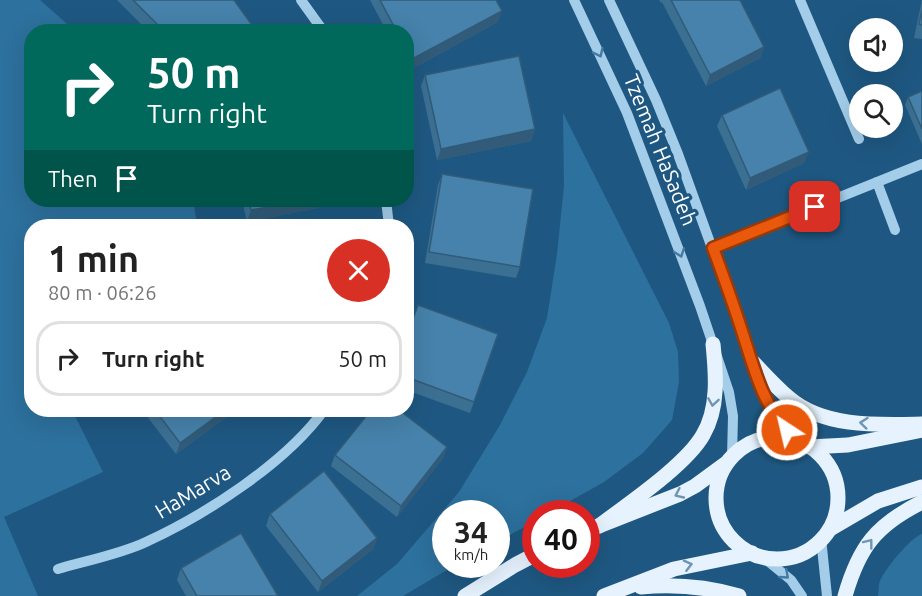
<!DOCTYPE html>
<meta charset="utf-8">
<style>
body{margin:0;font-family:Ubuntu,sans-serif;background:#f6f6f6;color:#222;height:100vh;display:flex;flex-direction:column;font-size:22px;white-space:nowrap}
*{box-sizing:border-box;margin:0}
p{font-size:20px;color:#767676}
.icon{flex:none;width:33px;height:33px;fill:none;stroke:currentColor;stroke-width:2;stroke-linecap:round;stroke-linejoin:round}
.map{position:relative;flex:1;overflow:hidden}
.sheet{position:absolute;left:24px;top:219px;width:390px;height:198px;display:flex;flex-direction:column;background:#fff;border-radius:24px;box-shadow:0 6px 24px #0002}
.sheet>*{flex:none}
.hud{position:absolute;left:24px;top:24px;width:390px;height:183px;border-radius:24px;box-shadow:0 6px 24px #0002;background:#00695c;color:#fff;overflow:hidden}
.buttons{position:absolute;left:849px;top:18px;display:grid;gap:12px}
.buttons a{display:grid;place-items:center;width:54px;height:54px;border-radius:50%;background:#fff;box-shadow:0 6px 24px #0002;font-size:30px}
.speed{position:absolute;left:432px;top:500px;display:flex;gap:12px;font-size:30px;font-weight:700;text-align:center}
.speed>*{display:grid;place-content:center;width:78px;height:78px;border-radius:50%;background:#fff;box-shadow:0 6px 24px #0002;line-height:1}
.speed small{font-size:15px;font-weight:400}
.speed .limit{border:9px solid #d22;background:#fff;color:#111}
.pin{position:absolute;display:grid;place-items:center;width:51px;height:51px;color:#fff;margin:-26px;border-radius:12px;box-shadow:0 3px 9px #0006}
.me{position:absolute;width:66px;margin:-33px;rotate:325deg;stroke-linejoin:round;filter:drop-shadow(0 0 4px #0008)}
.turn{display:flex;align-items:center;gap:21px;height:126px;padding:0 24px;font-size:27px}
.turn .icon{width:78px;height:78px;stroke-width:2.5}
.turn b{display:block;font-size:42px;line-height:51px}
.then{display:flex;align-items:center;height:57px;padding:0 24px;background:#0003;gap:12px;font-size:22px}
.round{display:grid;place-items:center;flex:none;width:63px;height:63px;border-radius:32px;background:#f6f6f6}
.overview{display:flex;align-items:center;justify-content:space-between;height:102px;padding:0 24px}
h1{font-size:36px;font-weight:700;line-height:45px}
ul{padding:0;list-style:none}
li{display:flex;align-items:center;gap:18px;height:75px;margin:0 12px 9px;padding:0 12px;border:3px solid #e0e0e0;border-radius:24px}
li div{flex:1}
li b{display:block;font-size:22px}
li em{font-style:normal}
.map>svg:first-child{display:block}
.green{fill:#2d719e}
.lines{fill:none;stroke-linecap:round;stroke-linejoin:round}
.minor{stroke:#a3cde9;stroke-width:10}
.major{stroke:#e6f3fe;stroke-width:15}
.wall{fill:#3c7093}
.shaded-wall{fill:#315b78}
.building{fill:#4682ab;stroke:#315b78;stroke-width:1.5}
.oneway{stroke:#467ba1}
.oneway2{stroke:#6e96b4}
.route-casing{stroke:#983908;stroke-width:15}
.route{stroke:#ea580c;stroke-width:10}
.labels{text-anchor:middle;stroke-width:6;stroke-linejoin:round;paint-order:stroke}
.street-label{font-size:21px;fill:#fff;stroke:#1e5882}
</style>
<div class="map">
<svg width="922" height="596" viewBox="0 0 922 596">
<rect width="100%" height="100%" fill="#1e5882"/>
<!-- green -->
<g class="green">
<polygon points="0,0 40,0 75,31 32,32 32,200 193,200 197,224 196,226 32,226 32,410 72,410 103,472 4,517 38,596 0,596"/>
<polygon points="563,113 669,323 678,352 679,382 672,420 643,453 604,482 549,513 536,513 535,521 497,542 496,513 446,513 446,564 457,564 403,596 357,596 397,564 459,492 500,425 527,372 547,318 557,254 564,186"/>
<path d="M922,534V596H878C879,592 878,585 880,581C885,569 910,538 922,534Z"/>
</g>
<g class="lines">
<!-- minor -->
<g class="minor">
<polyline points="301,0 324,32"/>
<polyline points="574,0 627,113 700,306 729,392 733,416 732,457"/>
<polyline points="609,0 656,100 678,154 768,403 778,421 795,440"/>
<polyline points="800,0 859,139"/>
<polyline points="877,182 895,230"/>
<polyline points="386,200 389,226"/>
<polyline points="713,248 922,164"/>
<polyline points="821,538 827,596"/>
<polyline points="763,557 791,580 802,596"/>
<path d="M58,569C85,561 121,554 146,542C205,515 286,463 324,410"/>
</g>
<!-- major -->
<g class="major">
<path d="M753,362C764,374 776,387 789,398C824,428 879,425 922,424"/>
<circle cx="777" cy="498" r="61"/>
<polyline points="809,447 848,445 922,430"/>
<path d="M599,526C628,504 686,465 703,435C719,408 716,374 713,344"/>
<polyline points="830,529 878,501 922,487"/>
<polyline points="586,531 680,494 695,486 725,464"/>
<path d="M641,587C674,584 708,587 739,596"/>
<polyline points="465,596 515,565 536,554"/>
<polyline points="604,596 674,569 752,553"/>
<path d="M845,596C859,547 876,525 922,502"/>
</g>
</g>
<!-- wall -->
<g class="wall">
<polygon points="117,0 234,0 257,32 149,32"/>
<polygon points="370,0 496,0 498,22 408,71 406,67 406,32 387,32"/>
<polygon points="659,0 740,0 764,47 760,58 706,86 662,2 661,3"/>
<polygon points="922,0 922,39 914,38"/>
<polygon points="425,75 535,129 531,141 437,160 421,86"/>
<polygon points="922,91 922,144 905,105 908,97"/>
<polygon points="722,115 804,163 746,190 717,126"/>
<polygon points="442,174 520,267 516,278 425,263 438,185"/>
<polygon points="242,200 321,200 318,208 247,222"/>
<polygon points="498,334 470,413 406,390 406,338"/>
<polygon points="142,410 236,410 176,454"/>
<polygon points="447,447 443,458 397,517 331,466 335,455"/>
<polygon points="270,514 377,538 373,549 318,592 266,526"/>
<polygon points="181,568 278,596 186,596 177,580"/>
</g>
<!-- shaded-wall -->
<g class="shaded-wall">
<polygon points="502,11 498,22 408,71 412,59"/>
<polygon points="764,47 760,58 706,86 710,75"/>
<polygon points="535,129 531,141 437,160 441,149"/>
<polygon points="809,152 804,163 746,190 750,178"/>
<polygon points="307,200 321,200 318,208 247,222 251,210"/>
<polygon points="225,410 236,410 176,454 180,443"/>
<polygon points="447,447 443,458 397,517 401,506"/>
<polygon points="377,538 373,549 318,592 322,581"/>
</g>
<!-- building -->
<g class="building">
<polygon points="133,0 234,0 257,32 165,32"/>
<polygon points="380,0 496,0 502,11 412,59 406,48 406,32 397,32"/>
<polygon points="671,0 740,0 764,47 710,75"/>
<polygon points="922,10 922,25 919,24"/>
<polygon points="519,56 535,129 441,149 425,75"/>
<polygon points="780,88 809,152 750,178 722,115"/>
<polygon points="922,91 922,129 908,97"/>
<polygon points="442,174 533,189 520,267 429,252"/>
<polygon points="248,200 307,200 251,210"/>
<polygon points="418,305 498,334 474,402 406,377 406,338"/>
<polygon points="155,410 225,410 180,443"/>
<polygon points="371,410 399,410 447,447 401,506 335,455"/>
<polygon points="324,471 377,538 322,581 270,514"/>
<polygon points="241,533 278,596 197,596 181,568"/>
</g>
<!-- one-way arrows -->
<defs><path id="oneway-chevron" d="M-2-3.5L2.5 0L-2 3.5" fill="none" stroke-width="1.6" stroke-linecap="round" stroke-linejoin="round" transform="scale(1.5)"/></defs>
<g class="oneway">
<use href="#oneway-chevron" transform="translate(599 53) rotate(65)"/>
<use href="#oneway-chevron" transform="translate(680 253) rotate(70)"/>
<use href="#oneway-chevron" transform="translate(785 575) rotate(41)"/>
</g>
<g class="oneway2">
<use href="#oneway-chevron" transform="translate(713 402) rotate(99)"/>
<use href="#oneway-chevron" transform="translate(864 423) rotate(-174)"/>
<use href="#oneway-chevron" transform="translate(679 494) rotate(155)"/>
<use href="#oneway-chevron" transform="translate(869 543) rotate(-52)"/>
<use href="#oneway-chevron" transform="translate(688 565) rotate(-14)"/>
</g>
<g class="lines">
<defs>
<path id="route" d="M787,430C762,403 753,365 742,331C733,303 723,275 713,248L815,207"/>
</defs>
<!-- route casing -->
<use href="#route" class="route-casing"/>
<!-- route -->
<use href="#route" class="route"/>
</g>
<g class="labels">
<!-- street labels -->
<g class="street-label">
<text transform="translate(660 150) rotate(68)" y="7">Tzemah HaSadeh</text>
<text transform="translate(193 492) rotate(-31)" y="7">HaMarva</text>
</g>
</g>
</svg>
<div class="buttons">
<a><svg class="icon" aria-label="sound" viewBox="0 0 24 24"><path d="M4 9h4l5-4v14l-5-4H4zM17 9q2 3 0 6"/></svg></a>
<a><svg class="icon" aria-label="search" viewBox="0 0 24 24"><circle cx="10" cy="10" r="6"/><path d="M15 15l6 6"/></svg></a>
</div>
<div class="speed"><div>34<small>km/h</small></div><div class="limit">40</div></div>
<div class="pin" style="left:815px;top:207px;background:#d93025"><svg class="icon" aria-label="arrive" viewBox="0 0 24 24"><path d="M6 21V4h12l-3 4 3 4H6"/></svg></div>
<svg class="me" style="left:787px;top:430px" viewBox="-20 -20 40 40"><circle r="17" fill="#ea580c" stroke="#fff" stroke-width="3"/><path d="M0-11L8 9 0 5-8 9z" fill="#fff"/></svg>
<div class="hud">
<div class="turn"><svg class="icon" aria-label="right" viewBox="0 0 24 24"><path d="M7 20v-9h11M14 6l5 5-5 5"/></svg><div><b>50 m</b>Turn right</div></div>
<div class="then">Then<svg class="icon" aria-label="arrive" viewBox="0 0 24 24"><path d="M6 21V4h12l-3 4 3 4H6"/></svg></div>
</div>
<section class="sheet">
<div class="overview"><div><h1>1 min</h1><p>80 m · 06:26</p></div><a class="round" style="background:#d93025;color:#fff"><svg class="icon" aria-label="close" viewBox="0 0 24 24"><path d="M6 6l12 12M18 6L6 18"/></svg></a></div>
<ul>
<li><svg class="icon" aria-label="right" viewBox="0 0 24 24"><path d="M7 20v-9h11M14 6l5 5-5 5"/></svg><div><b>Turn right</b></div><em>50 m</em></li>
</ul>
</section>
</div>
